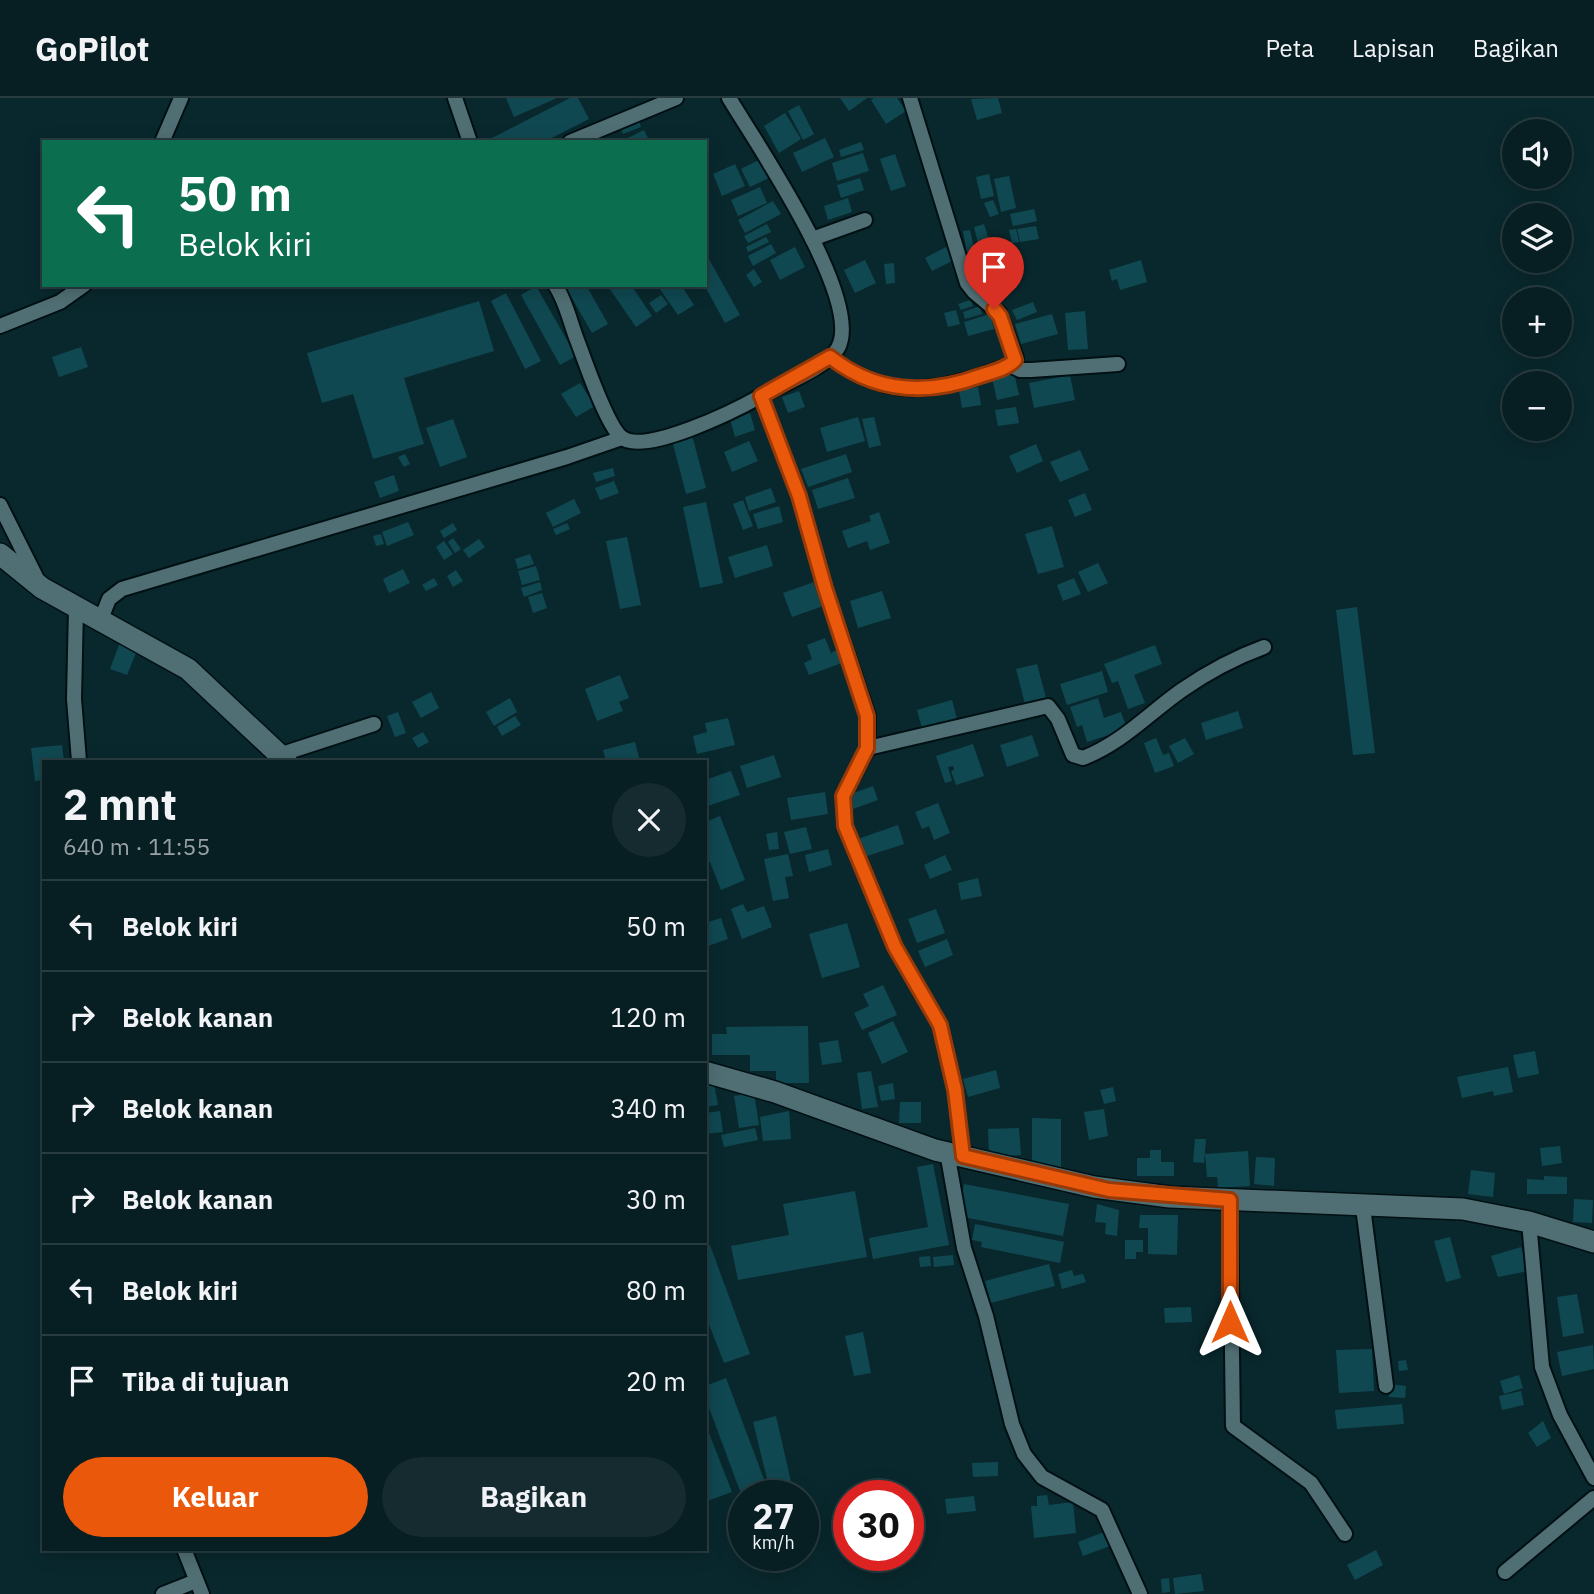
<!DOCTYPE html>
<html lang="id">
<meta charset="utf-8">
<style>
body{margin:0;font-family:"IBM Plex Sans",sans-serif;background:#152b2f;color:#f1f3f6;height:100vh;display:flex;flex-direction:column;font-size:26px;white-space:nowrap}
*{box-sizing:border-box;margin:0}
p{font-size:23px;color:#98a2a5}
.icon{flex:none;width:38px;height:38px;fill:none;stroke:currentColor;stroke-width:2;stroke-linecap:round;stroke-linejoin:round}
.map{position:relative;flex:1;overflow:hidden}
.drawer{position:absolute;left:42px;top:662px;width:665px;height:791px;display:flex;flex-direction:column;background:#071e22;border-radius:0px;box-shadow:0 4px 18px #0003,0 0 0 2px #283c40}
.drawer>*{flex:none}
.banner{position:absolute;left:42px;top:42px;width:665px;height:147px;border-radius:0px;box-shadow:0 4px 18px #0003,0 0 0 2px #283c40;background:#0b6e4f;color:#fff;overflow:hidden}
.controls{position:absolute;left:1502px;top:21px;display:grid;gap:14px}
.controls a{display:grid;place-items:center;width:70px;height:70px;border-radius:50%;background:#071e22;box-shadow:0 4px 18px #0003,0 0 0 2px #283c40;font-size:35px}
.speed{position:absolute;left:728px;top:1382px;display:flex;gap:14px;font-size:35px;font-weight:700;text-align:center}
.speed>*{display:grid;place-content:center;width:91px;height:91px;border-radius:50%;background:#071e22;box-shadow:0 4px 18px #0003,0 0 0 2px #283c40;line-height:1}
.speed small{font-size:18px;font-weight:400}
.speed .limit{border:10px solid #d22;background:#fff;color:#111}
.pin{position:absolute;display:grid;place-items:center;width:60px;height:60px;color:#fff;margin:-72px -30px;border-radius:50% 50% 50% 0;rotate:-45deg;box-shadow:0 0 7px #0007}
.pin .icon{rotate:45deg}
.me{position:absolute;width:77px;margin:-38px;rotate:0deg;stroke-linejoin:round;filter:drop-shadow(0 0 5px #0008)}
.turn{display:flex;align-items:center;gap:24px;height:147px;padding:0 21px;font-size:32px}
.turn .icon{width:91px;height:91px;stroke-width:2.5}
.turn b{display:block;font-size:49px;line-height:60px}
.round{display:grid;place-items:center;flex:none;width:74px;height:74px;border-radius:37px;background:#152b2f}
.headline{display:flex;align-items:center;justify-content:space-between;height:119px;padding:0 21px}
h1{font-size:42px;font-weight:700;line-height:52px}
.action{display:flex;gap:14px;margin-top:auto;padding:14px 21px}
.action a{flex:1;height:80px;border-radius:42px;background:#ea580c;color:#fff;font-size:28px;font-weight:700;line-height:80px;text-align:center}
.action a+a{background:#152b2f;color:#f1f3f6}
ul{padding:0;list-style:none}
li{display:flex;align-items:center;gap:21px;height:91px;padding:0 21px;border-top:2px solid #283c40}
li div{flex:1}
li b{display:block;font-size:26px}
li em{font-style:normal}
header{display:flex;align-items:center;gap:42px;box-sizing:border-box;height:98px;padding:0 35px;background:#071e22;border-bottom:2px solid #283c40}
header strong{font-size:33px}
nav{display:flex;gap:38px;margin-inline-start:auto;font-size:24px}
.map>svg:first-child{display:block}
.building{fill:#104851}
.lines{fill:none;stroke-linecap:round;stroke-linejoin:round}
.street-casing{stroke:#001013;stroke-width:18}
.secondary-casing{stroke:#001013;stroke-width:24}
.street{stroke:#506f74;stroke-width:14}
.secondary{stroke:#506f74;stroke-width:21}
.route-casing{stroke:#983908;stroke-width:18}
.route{stroke:#ea580c;stroke-width:12}
</style>
<header>
<strong>GoPilot</strong>
<nav><a>Peta</a><a>Lapisan</a><a>Bagikan</a></nav>
</header>
<div class="map">
<svg width="1594" height="1496" viewBox="0 0 1594 1496">
<rect width="100%" height="100%" fill="#09282d"/>
<!-- building -->
<g class="building">
<polygon points="506,0 557,0 514,19"/>
<polygon points="570,0 578,0 589,21 544,44 484,44"/>
<polygon points="840,0 867,0 849,13"/>
<polygon points="874,0 897,0 906,13 886,26 871,2"/>
<polygon points="998,0 1002,15 977,22 971,1"/>
<polygon points="799,7 814,36 803,42 788,13"/>
<polygon points="785,15 801,41 779,55 764,28"/>
<polygon points="638,19 641,29 623,36 619,27"/>
<polygon points="644,32 650,44 627,44 626,41"/>
<polygon points="825,40 834,59 802,74 793,55"/>
<polygon points="861,44 864,52 841,59 839,52"/>
<polygon points="863,55 869,73 837,83 832,65"/>
<polygon points="895,56 906,88 891,93 880,61"/>
<polygon points="761,61 771,79 750,89 741,71"/>
<polygon points="735,66 745,88 722,98 713,76"/>
<polygon points="989,76 994,98 981,101 976,79"/>
<polygon points="1009,78 1016,110 1001,114 994,81"/>
<polygon points="860,80 864,92 841,100 837,87"/>
<polygon points="760,89 767,105 738,118 731,102"/>
<polygon points="848,100 852,114 828,122 824,108"/>
<polygon points="993,102 999,116 990,119 984,105"/>
<polygon points="773,103 781,116 745,135 738,122"/>
<polygon points="1034,111 1037,123 1013,128 1010,116"/>
<polygon points="767,126 771,134 748,145 744,138"/>
<polygon points="984,126 989,142 978,145 974,129"/>
<polygon points="1036,128 1039,141 1020,144 1017,131"/>
<polygon points="1016,131 1019,144 1012,145 1009,132"/>
<polygon points="970,132 975,153 967,154 963,133"/>
<polygon points="766,139 769,144 748,154 746,149"/>
<polygon points="771,146 776,155 753,168 748,158"/>
<polygon points="950,147 956,161 932,173 925,160"/>
<polygon points="795,149 805,169 780,182 770,162"/>
<polygon points="705,154 740,217 725,225 705,188"/>
<polygon points="865,162 876,185 855,195 844,172"/>
<polygon points="1141,162 1147,184 1120,192 1117,181 1112,183 1109,172"/>
<polygon points="894,165 895,185 886,186 884,166"/>
<polygon points="754,171 762,184 754,189 746,177"/>
<polygon points="586,187 608,226 592,235 565,188"/>
<polygon points="607,187 631,187 652,218 636,229"/>
<polygon points="657,187 681,187 694,207 678,217"/>
<polygon points="536,188 576,258 560,267 521,197"/>
<polygon points="506,195 541,263 525,271 491,203"/>
<polygon points="661,197 668,206 656,215 649,205"/>
<polygon points="970,202 973,208 961,212 958,206"/>
<polygon points="479,203 494,253 404,280 424,346 373,361 353,296 322,305 307,255"/>
<polygon points="1033,204 1037,214 1017,222 1012,212"/>
<polygon points="980,208 982,216 965,221 963,214"/>
<polygon points="956,212 960,226 948,229 944,215"/>
<polygon points="1085,213 1088,251 1068,252 1065,215"/>
<polygon points="990,216 994,231 968,238 964,224"/>
<polygon points="1052,216 1058,236 1021,246 1015,226"/>
<polygon points="81,249 88,269 59,279 52,259"/>
<polygon points="1014,275 1019,297 997,302 992,280"/>
<polygon points="1070,277 1075,302 1034,310 1029,285"/>
<polygon points="580,285 595,308 576,319 561,296"/>
<polygon points="978,289 981,307 962,310 959,292"/>
<polygon points="799,293 805,309 788,315 782,299"/>
<polygon points="1016,309 1019,325 998,328 995,312"/>
<polygon points="750,315 755,332 735,339 730,321"/>
<polygon points="858,319 865,343 827,354 820,330"/>
<polygon points="874,319 881,347 869,350 862,321"/>
<polygon points="453,321 467,359 440,369 426,330"/>
<polygon points="692,337 706,390 686,396 672,342"/>
<polygon points="749,343 758,363 732,374 724,354"/>
<polygon points="1036,346 1043,363 1017,375 1009,358"/>
<polygon points="1080,352 1089,372 1060,384 1050,364"/>
<polygon points="405,356 410,366 404,369 398,359"/>
<polygon points="846,356 852,374 808,389 801,371"/>
<polygon points="613,370 615,378 596,384 593,375"/>
<polygon points="394,377 399,393 380,400 374,384"/>
<polygon points="848,380 855,400 818,411 812,392"/>
<polygon points="614,383 619,395 600,402 595,390"/>
<polygon points="771,390 776,404 749,413 745,399"/>
<polygon points="1085,395 1092,412 1075,419 1068,402"/>
<polygon points="574,401 581,415 553,429 546,415"/>
<polygon points="743,402 753,428 743,432 733,406"/>
<polygon points="706,404 723,485 700,490 683,409"/>
<polygon points="779,408 783,424 758,431 753,416"/>
<polygon points="879,414 890,445 870,452 867,443 848,450 842,433 871,423 869,418"/>
<polygon points="408,424 414,437 387,448 382,434"/>
<polygon points="453,425 457,432 444,440 440,433"/>
<polygon points="567,425 570,431 556,437 553,431"/>
<polygon points="1052,428 1064,469 1038,476 1025,436"/>
<polygon points="381,436 384,446 376,448 373,438"/>
<polygon points="627,439 641,507 620,511 606,443"/>
<polygon points="453,440 461,451 455,455 448,444"/>
<polygon points="479,441 485,449 469,460 463,452"/>
<polygon points="444,443 453,456 444,462 436,449"/>
<polygon points="767,447 773,468 735,480 728,459"/>
<polygon points="530,456 534,466 518,471 515,461"/>
<polygon points="1098,465 1108,485 1088,494 1078,474"/>
<polygon points="536,468 540,482 522,487 518,473"/>
<polygon points="403,471 410,485 389,495 383,481"/>
<polygon points="456,472 463,483 453,489 447,478"/>
<polygon points="434,480 438,487 426,493 422,487"/>
<polygon points="1074,480 1081,496 1063,503 1057,487"/>
<polygon points="540,484 542,492 524,499 521,490"/>
<polygon points="814,484 823,508 792,519 783,495"/>
<polygon points="882,493 891,520 858,530 850,503"/>
<polygon points="542,495 547,510 533,515 528,499"/>
<polygon points="1357,509 1375,655 1353,657 1336,512"/>
<polygon points="122,539 140,545 127,577 110,571"/>
<polygon points="825,540 831,555 837,552 842,565 809,577 804,565 812,561 807,547"/>
<polygon points="1155,547 1162,566 1134,577 1145,605 1128,611 1118,583 1112,585 1104,566"/>
<polygon points="1037,566 1046,600 1025,606 1016,571"/>
<polygon points="1102,573 1108,594 1067,607 1060,586"/>
<polygon points="620,577 629,600 619,604 623,613 597,623 585,591"/>
<polygon points="431,594 439,610 421,620 412,604"/>
<polygon points="510,600 517,614 494,628 486,614"/>
<polygon points="1098,600 1104,620 1121,614 1127,631 1087,644 1082,627 1077,629 1070,609"/>
<polygon points="952,602 957,621 922,630 917,612"/>
<polygon points="1238,613 1243,630 1206,642 1201,625"/>
<polygon points="398,614 406,635 395,639 387,618"/>
<polygon points="515,618 521,627 502,638 497,629"/>
<polygon points="728,620 735,647 697,656 693,638 707,634 705,625"/>
<polygon points="423,634 429,644 418,650 412,640"/>
<polygon points="1032,637 1039,658 1007,669 1000,647"/>
<polygon points="1156,640 1163,657 1169,655 1174,668 1155,675 1144,645"/>
<polygon points="1185,640 1194,656 1178,665 1169,648"/>
<polygon points="635,644 640,663 606,663 603,652"/>
<polygon points="973,646 984,678 956,687 951,673 954,672 953,668 948,669 952,683 945,685 936,658"/>
<polygon points="62,647 64,663 44,663 44,682 35,683 31,650"/>
<polygon points="774,657 781,679 747,690 740,668"/>
<polygon points="731,673 740,697 705,709 705,682"/>
<polygon points="873,688 878,702 853,711 848,697"/>
<polygon points="825,694 828,716 791,722 787,700"/>
<polygon points="938,705 950,735 934,742 929,728 922,731 915,714"/>
<polygon points="720,718 745,782 721,792 710,764 707,765 705,762 705,724"/>
<polygon points="898,727 904,746 861,760 855,742"/>
<polygon points="806,729 812,751 790,756 784,734"/>
<polygon points="777,734 779,751 769,752 766,736"/>
<polygon points="828,751 832,767 809,774 805,757"/>
<polygon points="788,756 793,778 785,779 789,800 773,803 764,761"/>
<polygon points="945,757 952,772 930,781 924,767"/>
<polygon points="978,780 982,798 961,802 958,785"/>
<polygon points="743,806 747,814 764,808 772,829 742,841 731,811"/>
<polygon points="936,811 945,835 917,845 908,821"/>
<polygon points="721,820 728,841 705,849 705,825"/>
<polygon points="847,825 860,869 822,880 809,836"/>
<polygon points="947,841 953,857 925,869 918,853"/>
<polygon points="883,887 897,917 862,932 854,915 869,908 863,896"/>
<polygon points="893,923 908,954 882,966 868,935"/>
<polygon points="808,928 809,985 776,985 776,973 750,973 750,957 712,957 712,936 727,936 726,929"/>
<polygon points="838,942 842,964 822,967 819,945"/>
<polygon points="1535,953 1539,976 1518,980 1513,957"/>
<polygon points="1508,969 1513,994 1494,998 1493,993 1462,1000 1457,979"/>
<polygon points="996,972 1000,990 968,999 963,981"/>
<polygon points="871,973 878,1009 862,1011 857,975"/>
<polygon points="893,985 895,1001 881,1003 878,988"/>
<polygon points="714,986 718,1007 705,1009 705,988"/>
<polygon points="1113,989 1116,1003 1104,1006 1100,992"/>
<polygon points="754,995 759,1027 739,1030 734,998"/>
<polygon points="900,1004 921,1004 921,1025 899,1025"/>
<polygon points="1104,1011 1108,1038 1089,1042 1084,1014"/>
<polygon points="720,1013 723,1034 705,1036 705,1015"/>
<polygon points="789,1013 791,1041 763,1043 760,1019"/>
<polygon points="1032,1020 1061,1021 1061,1072 1032,1071"/>
<polygon points="755,1030 758,1042 724,1049 721,1037"/>
<polygon points="1019,1030 1021,1057 989,1059 988,1031"/>
<polygon points="1195,1041 1206,1041 1204,1065 1193,1064"/>
<polygon points="1560,1048 1562,1065 1542,1068 1540,1050"/>
<polygon points="1150,1052 1161,1052 1161,1064 1174,1064 1174,1078 1137,1078 1137,1060 1150,1060"/>
<polygon points="1248,1053 1250,1088 1218,1090 1217,1079 1207,1079 1205,1056"/>
<polygon points="1256,1059 1275,1060 1274,1088 1254,1086"/>
<polygon points="933,1066 949,1147 873,1161 869,1140 928,1129 917,1069"/>
<polygon points="1471,1072 1495,1075 1493,1099 1468,1096"/>
<polygon points="1544,1078 1567,1079 1567,1096 1527,1096 1527,1081 1544,1082"/>
<polygon points="964,1086 1069,1106 1063,1138 958,1118"/>
<polygon points="855,1093 867,1159 738,1182 731,1148 789,1137 783,1106"/>
<polygon points="1574,1101 1593,1102 1592,1125 1573,1124"/>
<polygon points="1097,1106 1119,1112 1117,1138 1105,1136 1106,1125 1095,1124"/>
<polygon points="1140,1117 1178,1117 1177,1157 1148,1156 1148,1130 1139,1130"/>
<polygon points="975,1126 1064,1144 1060,1165 981,1149 982,1144 972,1142"/>
<polygon points="1450,1139 1461,1180 1446,1184 1434,1143"/>
<polygon points="1125,1142 1143,1142 1143,1154 1136,1154 1136,1161 1125,1161"/>
<polygon points="710,1147 750,1256 724,1265 705,1216 705,1149"/>
<polygon points="1521,1149 1529,1173 1498,1179 1491,1158"/>
<polygon points="953,1157 954,1167 934,1169 933,1159"/>
<polygon points="930,1158 931,1168 920,1169 919,1159"/>
<polygon points="1049,1166 1055,1188 991,1205 985,1183"/>
<polygon points="1072,1172 1074,1178 1083,1176 1086,1184 1062,1191 1058,1176"/>
<polygon points="1577,1196 1584,1235 1563,1239 1557,1199"/>
<polygon points="1191,1209 1192,1224 1165,1225 1164,1210"/>
<polygon points="863,1234 871,1275 854,1278 845,1238"/>
<polygon points="1593,1247 1594,1271 1562,1278 1557,1254"/>
<polygon points="1372,1251 1374,1293 1339,1295 1336,1252"/>
<polygon points="1406,1262 1408,1272 1399,1273 1398,1263"/>
<polygon points="1519,1277 1523,1290 1504,1296 1500,1283"/>
<polygon points="726,1280 765,1384 740,1393 705,1299 705,1288"/>
<polygon points="1390,1286 1406,1288 1405,1300 1389,1299"/>
<polygon points="1521,1293 1524,1307 1502,1312 1499,1298"/>
<polygon points="1402,1306 1404,1326 1337,1331 1335,1312"/>
<polygon points="776,1318 792,1388 770,1393 753,1324"/>
<polygon points="1543,1323 1551,1340 1537,1349 1528,1335"/>
<polygon points="705,1325 732,1394 707,1403 705,1399"/>
<polygon points="998,1364 998,1378 973,1379 972,1365"/>
<polygon points="1047,1397 1049,1407 1073,1404 1076,1435 1034,1440 1031,1408 1037,1408 1037,1398"/>
<polygon points="974,1398 976,1413 947,1416 945,1401"/>
<polygon points="1104,1434 1110,1448 1083,1458 1078,1444"/>
<polygon points="1376,1452 1383,1467 1355,1482 1347,1467"/>
<polygon points="1201,1476 1204,1493 1175,1496 1173,1480"/>
<polygon points="1169,1480 1170,1494 1162,1495 1161,1481"/>
</g>
<g class="lines">
<defs>
<g id="street">
<polyline points="455,0 470,44"/>
<path d="M729,0C756,45 864,202 838,250C828,269 781,287 761,298L799,398L825,490L868,618V650L843,698L845,728L895,849L940,927L955,992L963,1058"/>
<polyline points="162,44 181,0"/>
<polyline points="570,44 676,0"/>
<polyline points="812,141 865,122"/>
<path d="M555,187C566,203 570,224 577,242C585,263 606,326 621,339C643,359 738,311 761,298"/>
<polyline points="0,228 60,204 84,187"/>
<path d="M830,259C892,307 943,292 1010,267L1016,260L999,215L974,194L967,185L910,0"/>
<polyline points="1010,267 1020,272 1031,272 1118,266"/>
<polyline points="0,407 38,483"/>
<polyline points="76,509 74,601 79,663"/>
<polyline points="101,521 109,501 122,491 567,359 622,340"/>
<path d="M868,650L1048,608L1058,621L1073,657L1083,660C1122,645 1148,616 1182,592C1208,574 1234,560 1264,549"/>
<polyline points="279,657 374,626"/>
<polyline points="947,1054 964,1150 986,1218 1012,1326 1024,1356 1042,1379 1102,1412 1140,1496"/>
<polyline points="1230,1102 1233,1328 1311,1385 1345,1436"/>
<polyline points="1363,1109 1386,1288"/>
<polyline points="1529,1124 1542,1269 1560,1317 1594,1380"/>
<polyline points="184,1451 202,1496"/>
<polyline points="1505,1474 1594,1400"/>
<polyline points="163,1496 196,1483"/>
</g>
<g id="secondary">
<polyline points="0,456 42,490 188,571 286,663"/>
<polyline points="705,974 775,994 935,1052 1094,1089 1170,1099 1463,1111 1529,1124 1594,1144"/>
</g>
</defs>
<!-- street casing -->
<use href="#street" class="street-casing"/>
<!-- secondary casing -->
<use href="#secondary" class="secondary-casing"/>
<!-- street -->
<use href="#street" class="street"/>
<!-- secondary -->
<use href="#secondary" class="secondary"/>
</g>
<g class="lines">
<defs>
<path id="route" d="M994,211L1000,218L1015,262C1007,271 992,274 980,278C926,298 876,295 830,259L761,298L799,398L825,490L867,618V650L843,698L845,728L895,849L940,927L955,992L963,1058L1109,1092L1230,1102V1224"/>
</defs>
<!-- route casing -->
<use href="#route" class="route-casing"/>
<!-- route -->
<use href="#route" class="route"/>
</g>
</svg>
<div class="controls">
<a><svg class="icon" aria-label="sound" viewBox="0 0 24 24"><path d="M4 9h4l5-4v14l-5-4H4zM17 9q2 3 0 6"/></svg></a>
<a><svg class="icon" aria-label="layers" viewBox="0 0 24 24"><path d="M12 4l9 5-9 5-9-5zM3 14l9 5 9-5"/></svg></a>
<a>+</a>
<a>−</a>
</div>
<div class="speed"><div>27<small>km/h</small></div><div class="limit">30</div></div>
<div class="pin" style="left:994px;top:211px;background:#d93025"><svg class="icon" aria-label="arrive" viewBox="0 0 24 24"><path d="M6 21V4h12l-3 4 3 4H6"/></svg></div>
<svg class="me" style="left:1230px;top:1224px" viewBox="-20 -20 40 40"><path d="M0-17L14 15 0 8-14 15z" fill="#ea580c" stroke="#fff" stroke-width="4"/></svg>
<div class="banner">
<div class="turn"><svg class="icon" aria-label="left" viewBox="0 0 24 24"><path d="M17 20v-9H6M10 6l-5 5 5 5"/></svg><div><b>50 m</b>Belok kiri</div></div>
</div>
<section class="drawer">
<div class="headline"><div><h1>2 mnt</h1><p>640 m · 11:55</p></div><a class="round"><svg class="icon" aria-label="close" viewBox="0 0 24 24"><path d="M6 6l12 12M18 6L6 18"/></svg></a></div>
<ul>
<li><svg class="icon" aria-label="left" viewBox="0 0 24 24"><path d="M17 20v-9H6M10 6l-5 5 5 5"/></svg><div><b>Belok kiri</b></div><em>50 m</em></li>
<li><svg class="icon" aria-label="right" viewBox="0 0 24 24"><path d="M7 20v-9h11M14 6l5 5-5 5"/></svg><div><b>Belok kanan</b></div><em>120 m</em></li>
<li><svg class="icon" aria-label="right" viewBox="0 0 24 24"><path d="M7 20v-9h11M14 6l5 5-5 5"/></svg><div><b>Belok kanan</b></div><em>340 m</em></li>
<li><svg class="icon" aria-label="right" viewBox="0 0 24 24"><path d="M7 20v-9h11M14 6l5 5-5 5"/></svg><div><b>Belok kanan</b></div><em>30 m</em></li>
<li><svg class="icon" aria-label="left" viewBox="0 0 24 24"><path d="M17 20v-9H6M10 6l-5 5 5 5"/></svg><div><b>Belok kiri</b></div><em>80 m</em></li>
<li><svg class="icon" aria-label="arrive" viewBox="0 0 24 24"><path d="M6 21V4h12l-3 4 3 4H6"/></svg><div><b>Tiba di tujuan</b></div><em>20 m</em></li>
</ul>
<div class="action"><a>Keluar</a><a>Bagikan</a></div>
</section>
</div>
